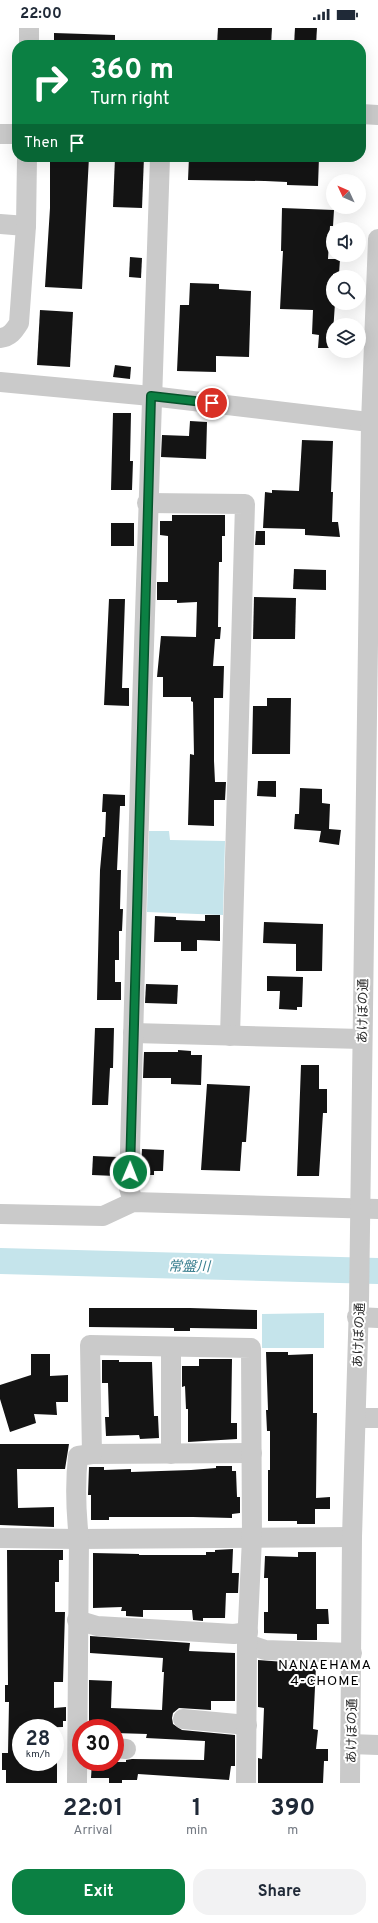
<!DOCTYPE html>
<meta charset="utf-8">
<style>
body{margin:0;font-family:Overpass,"Noto Sans JP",sans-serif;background:#f2f2f3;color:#1f2937;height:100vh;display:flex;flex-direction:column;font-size:15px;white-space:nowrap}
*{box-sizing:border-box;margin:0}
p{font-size:13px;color:#747a83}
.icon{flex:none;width:22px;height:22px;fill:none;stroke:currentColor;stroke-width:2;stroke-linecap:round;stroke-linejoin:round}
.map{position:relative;height:1755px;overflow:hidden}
.drawer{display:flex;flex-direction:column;background:#fff;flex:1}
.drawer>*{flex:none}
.hud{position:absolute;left:12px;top:12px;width:354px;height:122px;border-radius:16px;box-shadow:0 4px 16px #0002;background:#0b8043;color:#fff;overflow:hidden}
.needle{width:26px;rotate:314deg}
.fabs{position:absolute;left:326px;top:146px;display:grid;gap:8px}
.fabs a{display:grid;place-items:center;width:40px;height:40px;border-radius:50%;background:#fff;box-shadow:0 4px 16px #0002;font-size:20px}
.speed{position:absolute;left:12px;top:1691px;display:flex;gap:8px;font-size:20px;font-weight:700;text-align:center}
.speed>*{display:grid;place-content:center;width:52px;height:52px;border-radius:50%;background:#fff;box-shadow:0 4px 16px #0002;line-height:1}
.speed small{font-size:10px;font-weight:400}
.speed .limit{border:6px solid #d22;background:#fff;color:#111}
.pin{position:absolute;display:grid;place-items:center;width:34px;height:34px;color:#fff;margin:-17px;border:2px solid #fff;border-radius:50%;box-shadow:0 1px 4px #0007}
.me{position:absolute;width:44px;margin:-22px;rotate:1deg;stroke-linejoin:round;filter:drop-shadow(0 0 3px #0008)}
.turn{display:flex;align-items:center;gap:14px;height:84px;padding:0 12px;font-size:18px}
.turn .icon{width:52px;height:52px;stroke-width:2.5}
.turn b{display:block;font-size:28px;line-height:34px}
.then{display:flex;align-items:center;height:38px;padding:0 12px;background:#0003;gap:8px;font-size:15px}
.eta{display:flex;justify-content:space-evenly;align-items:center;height:68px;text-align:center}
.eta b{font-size:24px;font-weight:700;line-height:28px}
.cta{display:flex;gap:8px;margin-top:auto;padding:8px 12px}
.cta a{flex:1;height:46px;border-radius:16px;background:#0b8043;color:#fff;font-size:16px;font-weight:700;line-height:46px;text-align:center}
.cta a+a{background:#f2f2f3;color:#1f2937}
.status{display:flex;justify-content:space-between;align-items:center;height:28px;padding:0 20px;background:#fff;direction:ltr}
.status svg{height:11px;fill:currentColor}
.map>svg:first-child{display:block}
.water{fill:#c5e4eb}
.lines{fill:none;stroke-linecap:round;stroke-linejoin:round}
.river{stroke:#c5e4eb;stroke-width:26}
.building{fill:#141414}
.minor{stroke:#cacaca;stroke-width:20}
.route-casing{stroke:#07532c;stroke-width:10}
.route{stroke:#0b8043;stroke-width:7}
.labels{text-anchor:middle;stroke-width:4;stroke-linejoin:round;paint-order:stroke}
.street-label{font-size:13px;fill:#2d2d2d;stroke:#fff}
.water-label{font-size:14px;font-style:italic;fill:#3a7f8f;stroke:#fff}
.neighbourhood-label{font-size:14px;letter-spacing:1px;fill:#000;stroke:#fff}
</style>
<div class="status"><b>22:00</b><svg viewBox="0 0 49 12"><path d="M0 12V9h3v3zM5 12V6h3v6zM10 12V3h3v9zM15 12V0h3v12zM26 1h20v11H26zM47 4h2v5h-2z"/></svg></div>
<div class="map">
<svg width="378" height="1755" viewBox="0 0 378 1755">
<rect width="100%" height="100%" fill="#fff"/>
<!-- water -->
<g class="water">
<polygon points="149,803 169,803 170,812 225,813 223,887 147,884"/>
<polygon points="324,1285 324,1320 262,1320 262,1286"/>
</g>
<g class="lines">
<!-- river -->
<polyline class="river" points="0,1233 378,1243"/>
</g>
<!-- building -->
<g class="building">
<polygon points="218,0 272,0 271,17 217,17"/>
<polygon points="295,0 317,0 316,17 294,17"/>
<polygon points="54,5 115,7 115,17 54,17"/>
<polygon points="50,129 89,129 82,261 45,259 50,180"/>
<polygon points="115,129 144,129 142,180 113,179"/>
<polygon points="189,129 319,129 318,158 287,157 287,154 265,153 188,152"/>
<polygon points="282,180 334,182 333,198 330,198 328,231 340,231 339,246 333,246 333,275 335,275 332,320 318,320 319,307 312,306 313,282 280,281 283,223 281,223"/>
<polygon points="130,229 142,230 141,250 129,249"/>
<polygon points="190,255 219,256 219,261 251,263 249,329 216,328 216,344 177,343 180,277 189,277"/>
<polygon points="40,282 73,284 70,339 37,337"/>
<polygon points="115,337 131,339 130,351 113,349"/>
<polygon points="113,385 131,385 130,433 133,433 132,462 111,462"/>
<polygon points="190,393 207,394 206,431 161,429 162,407 189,408"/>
<polygon points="302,412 333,413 331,464 333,464 332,494 338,494 340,509 305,507 305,501 263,500 265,464 272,465 272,462 299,463"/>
<polygon points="172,487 225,487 225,508 222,508 222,534 219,534 218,599 221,599 220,611 215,611 213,638 224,638 223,670 214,670 214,733 215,754 226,754 225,772 214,772 214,798 188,797 190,726 194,727 193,674 191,673 191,669 163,669 163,649 157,649 161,608 196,609 197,574 177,575 177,572 157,572 157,554 168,554 168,508 160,507 160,493 172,493"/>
<rect x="111" y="495" width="23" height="23"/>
<polygon points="256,503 265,503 265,517 255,517"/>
<polygon points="294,541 326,542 326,562 293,561"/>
<polygon points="254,569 296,570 295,611 253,611"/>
<polygon points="109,571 125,571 122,660 129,660 129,678 104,677"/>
<polygon points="267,670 291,670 290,726 252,726 253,678 267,678"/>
<polygon points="258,753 276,753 276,769 257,768"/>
<polygon points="300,760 322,761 322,775 330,776 329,801 341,802 339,817 319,814 321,803 294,801 295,786 299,786"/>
<polygon points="103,766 125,767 125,778 120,778 117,842 121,842 120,881 123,881 122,903 119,903 119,932 115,932 115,954 121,954 121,972 97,972 100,842 103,809 105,809 106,784 102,784"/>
<polygon points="205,887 220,887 220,913 197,912 197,923 181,923 181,914 154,914 155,888 176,889 176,892 205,893"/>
<polygon points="264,894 323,896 322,943 296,943 296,916 263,915"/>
<polygon points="267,948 303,949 302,979 297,979 297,982 279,981 280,963 267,963"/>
<polygon points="146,956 178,957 177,976 145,975"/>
<polygon points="95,1000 114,1000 113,1040 110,1040 108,1077 92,1077"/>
<polygon points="178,1022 191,1023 191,1027 202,1027 201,1057 171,1056 171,1050 143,1050 144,1024 178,1024"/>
<polygon points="301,1037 319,1037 319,1061 327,1061 327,1085 323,1085 319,1148 297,1148"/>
<polygon points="207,1056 250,1058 246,1114 242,1114 240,1143 201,1142"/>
<polygon points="142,1121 164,1122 163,1143 154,1143 154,1147 141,1147"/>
<polygon points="93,1128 117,1129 116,1148 92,1147"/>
<polygon points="89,1280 190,1280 257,1282 257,1301 190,1300 190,1303 174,1303 174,1300 89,1299"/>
<polygon points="266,1324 288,1324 288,1327 313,1326 313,1385 317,1385 316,1470 330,1469 330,1481 315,1481 315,1496 297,1496 297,1493 268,1493 268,1442 270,1442 270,1403 267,1403 266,1382 268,1382"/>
<polygon points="31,1326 50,1326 50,1348 68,1347 68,1374 56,1374 57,1387 34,1386 36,1395 10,1404 0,1371 0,1357 31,1347"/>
<polygon points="199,1331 232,1331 231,1395 237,1395 237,1411 188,1414 188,1381 186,1381 185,1358 182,1359 182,1338 199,1338"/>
<polygon points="102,1332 119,1332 119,1334 152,1334 154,1388 158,1388 159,1410 140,1411 139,1407 106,1408 105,1389 109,1389 108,1355 102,1355"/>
<polygon points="0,1416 69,1416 65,1441 17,1441 18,1480 54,1479 54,1499 0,1497"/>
<polygon points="216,1438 232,1438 232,1443 236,1443 237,1469 240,1469 240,1485 232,1486 232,1490 193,1489 109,1489 109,1492 91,1492 91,1467 88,1467 89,1439 104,1439 104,1442 131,1441 131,1444 191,1442 216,1440"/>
<polygon points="233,1521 232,1545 239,1545 238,1565 226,1565 225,1590 203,1590 203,1593 193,1592 192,1582 143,1582 143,1589 126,1588 126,1583 121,1583 122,1579 93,1580 93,1525 139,1526 139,1527 206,1527 206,1524 215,1524 215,1522"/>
<polygon points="7,1522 63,1522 63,1532 59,1532 59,1554 55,1554 55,1584 65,1584 63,1654 54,1654 54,1680 66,1679 66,1693 63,1693 63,1699 21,1700 21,1734 57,1734 57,1755 6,1755 6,1742 2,1742 2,1725 8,1725 9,1674 5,1674 5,1657 8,1657"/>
<polygon points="298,1524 316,1524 316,1581 328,1581 329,1596 317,1596 317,1612 297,1612 297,1606 264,1605 264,1584 268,1584 268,1550 264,1550 265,1528 298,1529"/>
<polygon points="90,1608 190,1615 189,1623 235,1625 235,1673 211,1673 211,1682 179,1680 173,1685 172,1690 173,1696 182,1702 235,1707 235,1738 231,1738 229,1752 138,1746 137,1752 122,1752 122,1755 109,1755 109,1750 91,1750 92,1734 126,1734 126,1732 132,1731 204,1732 205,1713 146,1710 147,1706 115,1705 115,1700 89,1700 89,1652 112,1653 111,1680 162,1682 164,1644 162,1644 163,1630 90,1625"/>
<polygon points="258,1632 285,1634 285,1637 316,1638 313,1701 318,1702 316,1721 328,1721 328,1733 324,1733 323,1755 258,1755 258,1730 262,1731 264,1680 258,1679"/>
</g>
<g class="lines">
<!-- minor -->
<g class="minor">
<polyline points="29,17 29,0"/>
<polyline points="361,86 378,87"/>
<polyline points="0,106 17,106"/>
<polyline points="0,196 26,198"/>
<path d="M0,310C10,309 14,303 19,295L26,198L27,129"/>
<polyline points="0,354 151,368 378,395"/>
<polyline points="147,475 245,476 230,1008"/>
<polyline points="133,1005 362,1011"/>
<path d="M133,1174L129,1160C138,816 147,473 160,129"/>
<polyline points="0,1186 103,1188 133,1174 378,1181"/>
<polyline points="357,1289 378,1290"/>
<polyline points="171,1319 171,1426"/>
<polyline points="356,1390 378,1390"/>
<polyline points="92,1426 252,1425"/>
<polyline points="0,1510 79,1511 352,1509"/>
<polyline points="77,1592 97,1598 234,1606 248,1604"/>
<polyline points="247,1616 265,1622 352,1625"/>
<polyline points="183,1691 247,1697"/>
<polyline points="350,1716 378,1717"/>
<polyline points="115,1720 126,1721"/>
<path d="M77,1755L79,1511C76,1484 75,1455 78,1428L92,1426L90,1317L251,1320L252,1510L247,1616L246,1755"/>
<polyline points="350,1755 352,1509 359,1275 371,395 378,211"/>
</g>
</g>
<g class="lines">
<defs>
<polyline id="route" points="130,1144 151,368 212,375"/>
</defs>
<!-- route casing -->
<use href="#route" class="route-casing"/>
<!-- route -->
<use href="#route" class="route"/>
</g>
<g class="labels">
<!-- street labels -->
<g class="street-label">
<text transform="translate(362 983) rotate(-89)" y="5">あけぼの通</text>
<text transform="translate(358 1307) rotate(-88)" y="5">あけぼの通</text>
<text transform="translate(351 1703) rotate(-89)" y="5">あけぼの通</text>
</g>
<!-- water labels -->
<g class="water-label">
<text transform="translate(189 1238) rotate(1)" y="5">常盤川</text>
</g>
<!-- neighbourhood labels -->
<g class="neighbourhood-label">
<text x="325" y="1641">NANAEHAMA<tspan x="325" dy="16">4-CHOME</tspan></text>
</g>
</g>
</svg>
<div class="fabs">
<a><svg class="needle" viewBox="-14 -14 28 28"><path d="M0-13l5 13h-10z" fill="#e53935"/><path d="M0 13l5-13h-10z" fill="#747a83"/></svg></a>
<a><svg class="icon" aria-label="sound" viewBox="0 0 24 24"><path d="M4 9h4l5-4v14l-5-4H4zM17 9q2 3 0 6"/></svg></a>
<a><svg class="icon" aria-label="search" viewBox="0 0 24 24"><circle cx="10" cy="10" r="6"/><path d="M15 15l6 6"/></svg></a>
<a><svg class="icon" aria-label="layers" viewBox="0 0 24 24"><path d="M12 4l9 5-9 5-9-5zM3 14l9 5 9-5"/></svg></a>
</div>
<div class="speed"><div>28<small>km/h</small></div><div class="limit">30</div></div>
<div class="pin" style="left:212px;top:375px;background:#d93025"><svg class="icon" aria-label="arrive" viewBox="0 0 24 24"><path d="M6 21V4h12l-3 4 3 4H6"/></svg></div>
<svg class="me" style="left:130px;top:1144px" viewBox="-20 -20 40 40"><circle r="17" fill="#0b8043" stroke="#fff" stroke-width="3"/><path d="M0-11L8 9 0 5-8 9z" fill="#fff"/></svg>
<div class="hud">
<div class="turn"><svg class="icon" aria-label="right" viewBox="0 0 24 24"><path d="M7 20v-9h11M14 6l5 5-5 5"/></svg><div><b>360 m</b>Turn right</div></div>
<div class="then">Then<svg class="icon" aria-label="arrive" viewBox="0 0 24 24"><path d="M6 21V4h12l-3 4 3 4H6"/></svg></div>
</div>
</div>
<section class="drawer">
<div class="eta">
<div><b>22:01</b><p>Arrival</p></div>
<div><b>1</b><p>min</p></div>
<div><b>390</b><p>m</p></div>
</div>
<div class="cta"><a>Exit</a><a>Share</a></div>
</section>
